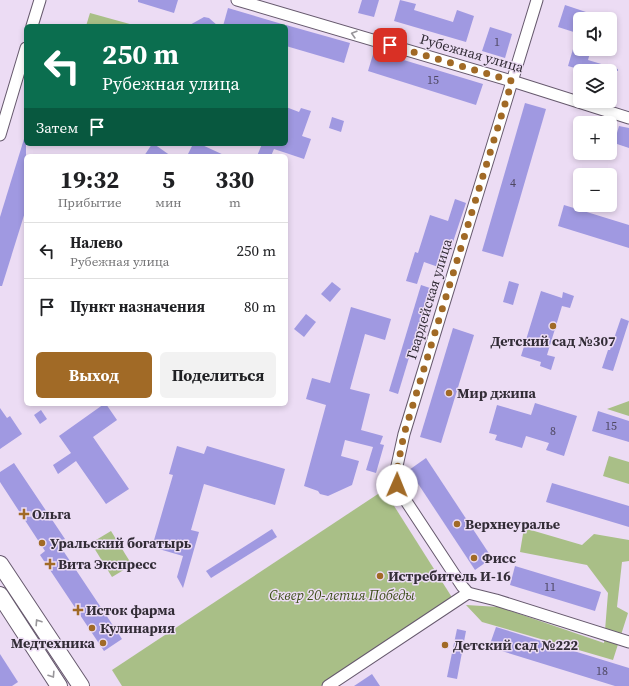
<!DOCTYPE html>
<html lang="ru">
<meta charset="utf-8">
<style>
body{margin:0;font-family:"Source Serif 4",serif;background:#f2f2f2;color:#202124;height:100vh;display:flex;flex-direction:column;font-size:15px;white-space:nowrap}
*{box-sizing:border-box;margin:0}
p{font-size:13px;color:#757577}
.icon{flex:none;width:22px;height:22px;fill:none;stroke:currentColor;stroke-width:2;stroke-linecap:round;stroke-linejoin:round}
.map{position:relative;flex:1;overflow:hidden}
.side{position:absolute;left:24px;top:154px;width:264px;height:252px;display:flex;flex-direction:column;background:#fff;border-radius:6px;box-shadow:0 2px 6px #0003}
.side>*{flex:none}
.top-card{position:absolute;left:24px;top:24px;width:264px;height:122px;border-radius:6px;box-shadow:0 2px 6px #0003;background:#0b6e4f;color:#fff;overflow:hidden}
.buttons{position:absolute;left:573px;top:12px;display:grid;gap:8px}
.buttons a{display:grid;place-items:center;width:44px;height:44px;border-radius:6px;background:#fff;box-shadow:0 2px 6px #0003;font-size:20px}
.pin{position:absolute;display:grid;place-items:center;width:34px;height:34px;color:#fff;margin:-17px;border-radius:8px;box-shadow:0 2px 6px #0006}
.me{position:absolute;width:44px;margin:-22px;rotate:1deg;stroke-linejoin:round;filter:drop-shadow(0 0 3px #0008)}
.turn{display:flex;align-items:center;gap:14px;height:84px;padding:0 12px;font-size:18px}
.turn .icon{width:52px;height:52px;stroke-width:2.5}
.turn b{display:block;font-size:28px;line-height:34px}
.then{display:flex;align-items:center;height:38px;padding:0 12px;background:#0003;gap:8px;font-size:15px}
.eta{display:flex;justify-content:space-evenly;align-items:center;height:68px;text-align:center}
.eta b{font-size:24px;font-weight:700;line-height:28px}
.cta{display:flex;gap:8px;margin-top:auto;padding:8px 12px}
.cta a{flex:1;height:46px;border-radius:6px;background:#a16a26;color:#fff;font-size:16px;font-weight:700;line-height:46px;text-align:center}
.cta a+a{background:#f2f2f2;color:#202124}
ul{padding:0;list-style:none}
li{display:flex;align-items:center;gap:12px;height:56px;padding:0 12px;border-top:1px solid #e0e0e0}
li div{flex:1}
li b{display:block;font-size:15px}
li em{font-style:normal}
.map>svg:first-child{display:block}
.green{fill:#a9bf87}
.building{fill:#a099e1}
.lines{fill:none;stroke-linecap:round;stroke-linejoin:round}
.street-casing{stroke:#66596d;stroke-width:13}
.secondary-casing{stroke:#66596d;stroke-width:18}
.street{stroke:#fff;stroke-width:11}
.secondary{stroke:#fff;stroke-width:16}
.oneway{stroke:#98969a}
.route{stroke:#a16a26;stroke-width:7;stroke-dasharray:0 12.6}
.poi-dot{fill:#a16a26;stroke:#ecdcf4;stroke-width:1.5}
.labels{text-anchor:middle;stroke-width:3;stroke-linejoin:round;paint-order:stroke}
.number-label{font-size:12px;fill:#4e4761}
.street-label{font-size:14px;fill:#322c36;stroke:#ecdcf4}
.poi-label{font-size:14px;font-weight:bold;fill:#322c36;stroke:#ecdcf4;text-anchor:start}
.park-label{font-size:14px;font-style:italic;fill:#3c4d18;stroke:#ecdcf4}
</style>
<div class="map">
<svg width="629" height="686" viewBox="0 0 629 686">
<rect width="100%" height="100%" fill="#ecdcf4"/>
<!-- green -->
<g class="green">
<polygon points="90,13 137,26 86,26"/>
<polygon points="629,401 629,416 607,409"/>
<polygon points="609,456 629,462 629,484 603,476"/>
<polygon points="384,490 453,599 321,686 122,686 112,670"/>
<polygon points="524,528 582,545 594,534 629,540 629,561 622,562 617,607 628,613 613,660 482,622 466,605 499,607 604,643 608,593 587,565 520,552"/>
<polygon points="111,531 132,565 112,577 91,543"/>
</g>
<!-- building -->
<g class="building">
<polygon points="138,0 178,0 174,13 138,2"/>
<polygon points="362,0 379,0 374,17 358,13"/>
<polygon points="400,0 416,4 414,10 453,22 457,10 474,16 466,42 394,21"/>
<polygon points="565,5 586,12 584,19 580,19 580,34 558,27"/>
<polygon points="228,8 282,24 282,26 223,26"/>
<polygon points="204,17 209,18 218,26 188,26"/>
<polygon points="286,25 350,43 344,63 286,46"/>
<polygon points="490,27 512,34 505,58 482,51"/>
<polygon points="573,49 591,49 588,60 618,69 618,71 585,71 568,66"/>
<polygon points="374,51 483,84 476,105 368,71"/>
<polygon points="525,103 546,109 503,257 482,251"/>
<polygon points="286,107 299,112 301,108 311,111 302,136 311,139 304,159 274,149 271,156 257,156 262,144 286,144"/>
<polygon points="332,117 344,121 341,132 329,128"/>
<polygon points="619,126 629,128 629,148 614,143"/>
<polygon points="24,139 26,140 26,209 2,286 0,286 0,217"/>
<polygon points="152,144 154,144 171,156 144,156"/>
<polygon points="193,144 200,144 226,156 187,156"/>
<polygon points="455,199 466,203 444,269 424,262 417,284 406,281 415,252 418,253 430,215 448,221"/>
<polygon points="564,205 629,225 629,248 558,226"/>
<polygon points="509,281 519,284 513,305 503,302"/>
<polygon points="332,282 341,289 330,302 321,294"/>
<polygon points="421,285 430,288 398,394 389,391"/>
<polygon points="541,291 562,298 563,292 574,296 570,308 562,306 547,355 555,357 551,370 540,366 541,362 521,356"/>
<polygon points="351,307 391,319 385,340 365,334 350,389 370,394 361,430 383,436 380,444 384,445 376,473 366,470 373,447 345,440 341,456 359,461 352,485 328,496 320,494 318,491 304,486 326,405 306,399 312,378 330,383"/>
<polygon points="306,314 316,322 304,337 294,329"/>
<polygon points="621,318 629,321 613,371 602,368 608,350 610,350"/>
<polygon points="453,328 474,335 441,443 420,437"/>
<polygon points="535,403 577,416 564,456 546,450 549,443 526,436 522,448 495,440 497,435 489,433 497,405 531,415"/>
<polygon points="104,404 106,404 117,420 93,437 129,489 106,504 76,461 58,474 53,465 71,453 59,436"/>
<polygon points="0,408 7,418 10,416 22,434 0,449"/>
<polygon points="41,410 47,419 40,424 34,415"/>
<polygon points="598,411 629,421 629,442 592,431"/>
<polygon points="177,446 204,454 207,446 285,469 275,505 204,484 191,530 199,532 183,588 177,577 183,556 152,547 173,475 169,474"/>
<polygon points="426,458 492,558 475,570 409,470"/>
<polygon points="14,463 65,539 58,543 122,639 104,651 40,555 45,551 0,482 0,472"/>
<polygon points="552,483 629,506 629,527 546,502"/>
<polygon points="272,529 277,537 211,578 206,571"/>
<polygon points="515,566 601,592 595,611 510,585"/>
<polygon points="496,627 629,668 629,686 615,686 489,647"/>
<polygon points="457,629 466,631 457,679 447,677"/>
<polygon points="0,654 18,682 12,686 0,686"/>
<polygon points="372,674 380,686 354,686"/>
</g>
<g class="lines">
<defs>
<g id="street">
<polyline points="237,0 512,81 629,118"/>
<polyline points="32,26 40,0"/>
<polyline points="0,135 26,48"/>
<polyline points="468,593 462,586 402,495 397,485 395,475 404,434 537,0"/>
<polyline points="328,686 468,593 496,600 629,642"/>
</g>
<g id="secondary">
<polyline points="0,564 81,686"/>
<polyline points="0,595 59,686"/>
</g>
</defs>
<!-- street casing -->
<use href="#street" class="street-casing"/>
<!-- secondary casing -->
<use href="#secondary" class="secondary-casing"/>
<!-- street -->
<use href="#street" class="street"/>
<!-- secondary -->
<use href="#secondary" class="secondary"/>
</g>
<!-- one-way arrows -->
<defs><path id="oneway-chevron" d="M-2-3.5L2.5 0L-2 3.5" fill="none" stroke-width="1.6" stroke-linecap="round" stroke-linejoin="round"/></defs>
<g class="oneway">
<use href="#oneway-chevron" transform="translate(354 34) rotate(-164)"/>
<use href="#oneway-chevron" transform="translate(38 622) rotate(-123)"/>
<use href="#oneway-chevron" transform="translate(52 675) rotate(57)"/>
</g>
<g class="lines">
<!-- route -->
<polyline class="route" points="390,45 512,81 404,434 396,475 397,485"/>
</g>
<!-- markers -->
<g class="poi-dot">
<circle cx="553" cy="326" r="4"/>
<circle cx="449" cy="393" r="4"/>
<path d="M22 508h4v4h4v4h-4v4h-4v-4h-4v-4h4z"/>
<circle cx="457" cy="524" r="4"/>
<circle cx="42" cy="543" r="4"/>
<circle cx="474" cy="558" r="4"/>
<path d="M48 558h4v4h4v4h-4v4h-4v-4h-4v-4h4z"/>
<circle cx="380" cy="576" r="4"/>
<path d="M76 604h4v4h4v4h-4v4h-4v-4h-4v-4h4z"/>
<circle cx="92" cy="628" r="4"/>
<circle cx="103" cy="643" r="4"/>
<circle cx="445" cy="645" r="4"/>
</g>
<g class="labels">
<!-- number labels -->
<g class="number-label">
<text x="497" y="46">1</text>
<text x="433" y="84">15</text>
<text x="513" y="187">4</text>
<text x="611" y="430">15</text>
<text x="553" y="435">8</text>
<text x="550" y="591">11</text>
<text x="602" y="675">18</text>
</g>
<!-- street labels -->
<g class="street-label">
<text transform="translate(472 53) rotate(16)" y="5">Рубежная улица</text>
<text transform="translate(429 299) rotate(-73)" y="5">Гвардейская улица</text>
</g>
<!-- poi labels -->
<g class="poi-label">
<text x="553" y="346" text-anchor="middle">Детский сад №307</text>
<text x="457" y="398">Мир джипа</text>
<text x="32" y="519">Ольга</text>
<text x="465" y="529">Верхнеуралье</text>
<text x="50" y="548">Уральский богатырь</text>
<text x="482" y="563">Фисс</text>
<text x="58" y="569">Вита Экспресс</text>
<text x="388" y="581">Истребитель И-16</text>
<text x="86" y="615">Исток фарма</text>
<text x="100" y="633">Кулинария</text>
<text x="95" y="648" text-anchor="end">Медтехника</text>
<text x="453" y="650">Детский сад №222</text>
</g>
<!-- park labels -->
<g class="park-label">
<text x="342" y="600">Сквер 20-летия Победы</text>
</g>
</g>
</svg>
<div class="buttons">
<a><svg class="icon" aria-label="sound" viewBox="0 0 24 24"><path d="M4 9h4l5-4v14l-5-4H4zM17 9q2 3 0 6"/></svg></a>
<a><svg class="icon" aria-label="layers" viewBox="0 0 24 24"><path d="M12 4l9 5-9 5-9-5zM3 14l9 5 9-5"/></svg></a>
<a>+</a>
<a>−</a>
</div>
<div class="pin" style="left:390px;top:45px;background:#d93025"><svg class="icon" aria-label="arrive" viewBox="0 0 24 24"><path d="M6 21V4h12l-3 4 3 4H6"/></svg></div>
<svg class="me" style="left:397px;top:485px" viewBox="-20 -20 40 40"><circle r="19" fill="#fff"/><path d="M0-13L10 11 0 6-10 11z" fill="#a16a26"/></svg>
<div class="top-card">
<div class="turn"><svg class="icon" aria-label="left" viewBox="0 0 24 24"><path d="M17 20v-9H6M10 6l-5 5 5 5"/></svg><div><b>250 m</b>Рубежная улица</div></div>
<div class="then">Затем<svg class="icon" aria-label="arrive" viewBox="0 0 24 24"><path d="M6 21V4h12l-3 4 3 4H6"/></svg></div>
</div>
<section class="side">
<div class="eta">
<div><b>19:32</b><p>Прибытие</p></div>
<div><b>5</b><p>мин</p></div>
<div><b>330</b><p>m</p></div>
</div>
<ul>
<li><svg class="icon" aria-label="left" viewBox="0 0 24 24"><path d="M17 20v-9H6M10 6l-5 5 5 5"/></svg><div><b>Налево</b><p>Рубежная улица</p></div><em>250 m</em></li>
<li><svg class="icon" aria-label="arrive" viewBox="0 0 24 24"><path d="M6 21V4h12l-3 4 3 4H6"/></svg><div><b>Пункт назначения</b></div><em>80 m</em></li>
</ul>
<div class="cta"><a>Выход</a><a>Поделиться</a></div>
</section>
</div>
